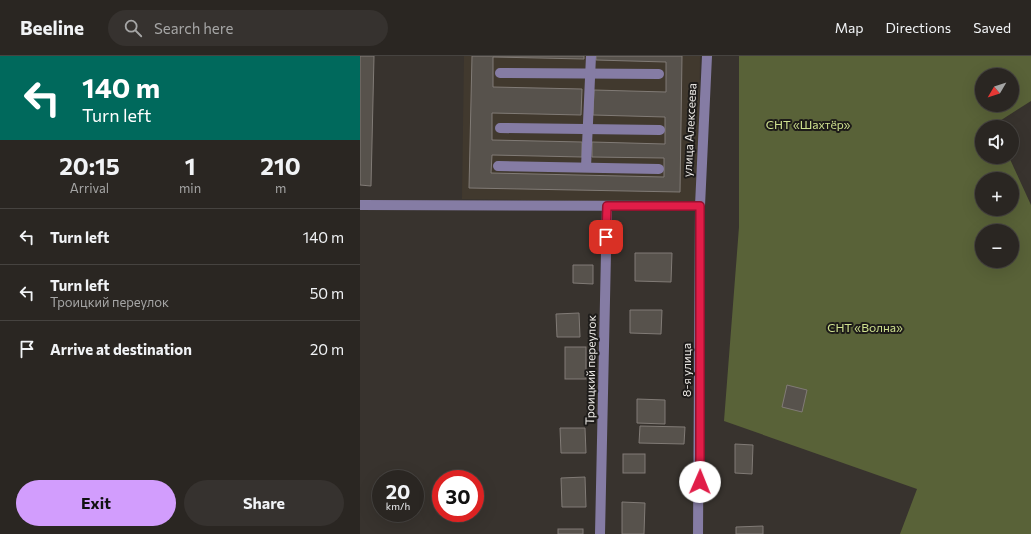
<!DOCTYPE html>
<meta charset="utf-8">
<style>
body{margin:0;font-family:Commissioner,sans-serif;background:#36322f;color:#f1f3f6;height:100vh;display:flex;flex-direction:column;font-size:15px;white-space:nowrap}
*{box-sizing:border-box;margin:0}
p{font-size:13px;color:#a5a5a5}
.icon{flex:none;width:22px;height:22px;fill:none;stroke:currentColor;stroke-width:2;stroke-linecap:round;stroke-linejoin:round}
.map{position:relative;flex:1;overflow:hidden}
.details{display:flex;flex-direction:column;background:#2a2622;width:360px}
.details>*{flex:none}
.top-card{background:#00695c;color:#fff;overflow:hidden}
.needle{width:26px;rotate:231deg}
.fabs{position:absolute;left:615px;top:12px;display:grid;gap:8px}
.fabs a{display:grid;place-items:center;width:44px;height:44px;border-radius:50%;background:#2a2622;box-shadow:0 4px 16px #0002,0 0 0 1px #464340;font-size:20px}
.speed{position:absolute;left:12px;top:414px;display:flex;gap:8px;font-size:20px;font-weight:700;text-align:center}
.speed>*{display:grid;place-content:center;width:52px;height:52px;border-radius:50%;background:#2a2622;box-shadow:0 4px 16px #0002,0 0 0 1px #464340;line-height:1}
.speed small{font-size:10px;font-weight:400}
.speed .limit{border:6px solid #d22;background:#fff;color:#111}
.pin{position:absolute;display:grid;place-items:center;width:34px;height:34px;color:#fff;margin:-17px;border-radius:8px;box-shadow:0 2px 6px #0006}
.me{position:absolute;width:44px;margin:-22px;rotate:1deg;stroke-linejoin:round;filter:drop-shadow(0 0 3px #0008)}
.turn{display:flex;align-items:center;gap:14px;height:84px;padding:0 16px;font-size:18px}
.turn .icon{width:52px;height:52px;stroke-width:2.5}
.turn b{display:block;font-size:28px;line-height:34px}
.eta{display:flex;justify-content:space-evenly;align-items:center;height:68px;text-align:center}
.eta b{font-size:24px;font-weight:700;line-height:28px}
.button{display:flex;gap:8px;margin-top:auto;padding:8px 16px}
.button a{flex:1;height:46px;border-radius:24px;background:#d29dfd;color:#111;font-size:16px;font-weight:700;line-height:46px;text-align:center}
.button a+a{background:#36322f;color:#f1f3f6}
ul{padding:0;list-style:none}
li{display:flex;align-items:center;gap:12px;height:56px;padding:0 16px;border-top:1px solid #464340}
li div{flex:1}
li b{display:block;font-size:15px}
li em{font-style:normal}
header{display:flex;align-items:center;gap:24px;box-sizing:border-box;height:56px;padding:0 20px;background:#2a2622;border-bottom:1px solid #464340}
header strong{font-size:19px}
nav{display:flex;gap:22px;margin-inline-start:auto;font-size:14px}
.search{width:280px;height:36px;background:#36322f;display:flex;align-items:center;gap:10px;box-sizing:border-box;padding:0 14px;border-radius:22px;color:#a5a5a5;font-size:15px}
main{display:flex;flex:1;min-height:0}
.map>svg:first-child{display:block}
.built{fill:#41392e}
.green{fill:#596238;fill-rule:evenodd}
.building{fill:#57524c;stroke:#817b76}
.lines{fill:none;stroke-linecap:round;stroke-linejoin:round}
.minor{stroke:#857ca4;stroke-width:10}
.route-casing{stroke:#92132f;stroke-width:10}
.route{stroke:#e11d48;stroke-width:7}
.labels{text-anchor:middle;stroke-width:4;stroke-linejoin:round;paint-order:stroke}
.park-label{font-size:12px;fill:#cfe18f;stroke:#1d1b19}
.street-label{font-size:12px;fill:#ece9e5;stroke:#1d1b19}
</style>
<header>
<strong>Beeline</strong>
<div class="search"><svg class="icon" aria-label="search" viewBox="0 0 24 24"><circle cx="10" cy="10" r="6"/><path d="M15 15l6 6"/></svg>Search here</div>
<nav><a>Map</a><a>Directions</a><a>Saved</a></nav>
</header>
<main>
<section class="details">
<div class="top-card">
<div class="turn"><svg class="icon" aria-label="left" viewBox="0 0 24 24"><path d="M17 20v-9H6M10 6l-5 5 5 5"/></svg><div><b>140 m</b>Turn left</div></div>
</div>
<div class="eta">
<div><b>20:15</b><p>Arrival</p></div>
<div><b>1</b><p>min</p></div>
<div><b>210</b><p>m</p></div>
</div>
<ul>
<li><svg class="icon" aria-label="left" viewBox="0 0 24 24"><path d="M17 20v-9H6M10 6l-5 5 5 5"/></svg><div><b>Turn left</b></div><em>140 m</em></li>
<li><svg class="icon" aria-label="left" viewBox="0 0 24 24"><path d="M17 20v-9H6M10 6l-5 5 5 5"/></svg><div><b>Turn left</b><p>Троицкий переулок</p></div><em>50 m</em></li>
<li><svg class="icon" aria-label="arrive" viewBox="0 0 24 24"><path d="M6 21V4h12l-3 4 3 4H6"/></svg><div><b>Arrive at destination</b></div><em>20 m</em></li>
</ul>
<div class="button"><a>Exit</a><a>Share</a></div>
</section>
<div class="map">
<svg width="671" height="478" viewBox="0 0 671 478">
<rect width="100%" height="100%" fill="#38332e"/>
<!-- built -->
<polygon class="built" points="104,0 340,0 338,147 102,143"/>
<!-- green -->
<path class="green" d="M379,0H671V45L635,68L636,71H622V101H649L671,149V478H540L557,433L364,365L379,171ZM622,19H652V49H622ZM622,123H652V153H622ZM622,175H652V205H622Z"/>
<!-- building -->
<g class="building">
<polygon points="0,0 14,0 11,130 0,129"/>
<polygon points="112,0 224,0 224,3 133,1 133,31 222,33 221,59 132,57 132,84 222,86 222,101 132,99 131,117 304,121 304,102 232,101 232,86 305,88 305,61 233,59 234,34 306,36 306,6 236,4 236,0 322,0 320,136 109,132"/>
<polygon points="275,197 312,197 311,226 275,225"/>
<polygon points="213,209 233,209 233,228 213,227"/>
<polygon points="270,254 302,254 301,278 270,277"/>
<polygon points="219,257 220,281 197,281 196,258"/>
<rect x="205" y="291" width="21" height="32"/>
<polygon points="427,329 447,334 442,356 422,351"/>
<polygon points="277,343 305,344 305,368 277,367"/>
<polygon points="280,370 325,371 324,388 279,387"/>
<polygon points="200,372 225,372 226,397 201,397"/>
<polygon points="375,388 393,389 392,418 375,417"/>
<rect x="263" y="398" width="22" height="19"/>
<polygon points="225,421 226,451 202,451 201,422"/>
<polygon points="262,446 285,447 284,478 262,478"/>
<polygon points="403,470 403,478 376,478 376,471"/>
<rect x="198" y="473" width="25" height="5"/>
</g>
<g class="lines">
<!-- minor -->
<g class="minor">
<polyline points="140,17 299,18"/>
<polyline points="140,72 300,74"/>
<polyline points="138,110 299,113"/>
<polyline points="226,111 231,0"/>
<polyline points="0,149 340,150"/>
<polyline points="240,478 247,150"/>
<polyline points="338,478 340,150 347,0"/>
</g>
</g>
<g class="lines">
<defs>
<polyline id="route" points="246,181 247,150 340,150 340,426"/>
</defs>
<!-- route casing -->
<use href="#route" class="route-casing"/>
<!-- route -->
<use href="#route" class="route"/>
</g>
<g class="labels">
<!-- park labels -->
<g class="park-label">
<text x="448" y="73">СНТ «Шахтёр»</text>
<text x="505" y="276">СНТ «Волна»</text>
</g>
<!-- street labels -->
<g class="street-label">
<text transform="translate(330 74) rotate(-87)" y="4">улица Алексеева</text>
<text transform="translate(231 314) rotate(-89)" y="4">Троицкий переулок</text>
<text transform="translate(327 314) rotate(-90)" y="4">8-я улица</text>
</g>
</g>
</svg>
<div class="fabs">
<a><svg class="needle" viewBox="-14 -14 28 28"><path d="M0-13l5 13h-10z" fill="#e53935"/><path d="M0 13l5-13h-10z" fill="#a5a5a5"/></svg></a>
<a><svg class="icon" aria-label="sound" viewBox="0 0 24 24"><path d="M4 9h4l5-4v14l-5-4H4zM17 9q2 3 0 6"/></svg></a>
<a>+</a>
<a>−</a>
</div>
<div class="speed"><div>20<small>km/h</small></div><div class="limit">30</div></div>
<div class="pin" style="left:246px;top:181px;background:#d93025"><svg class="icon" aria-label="arrive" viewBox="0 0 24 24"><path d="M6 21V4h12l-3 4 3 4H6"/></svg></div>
<svg class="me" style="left:340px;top:426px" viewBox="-20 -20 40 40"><circle r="19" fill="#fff"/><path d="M0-13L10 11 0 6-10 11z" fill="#e11d48"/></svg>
</div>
</main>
